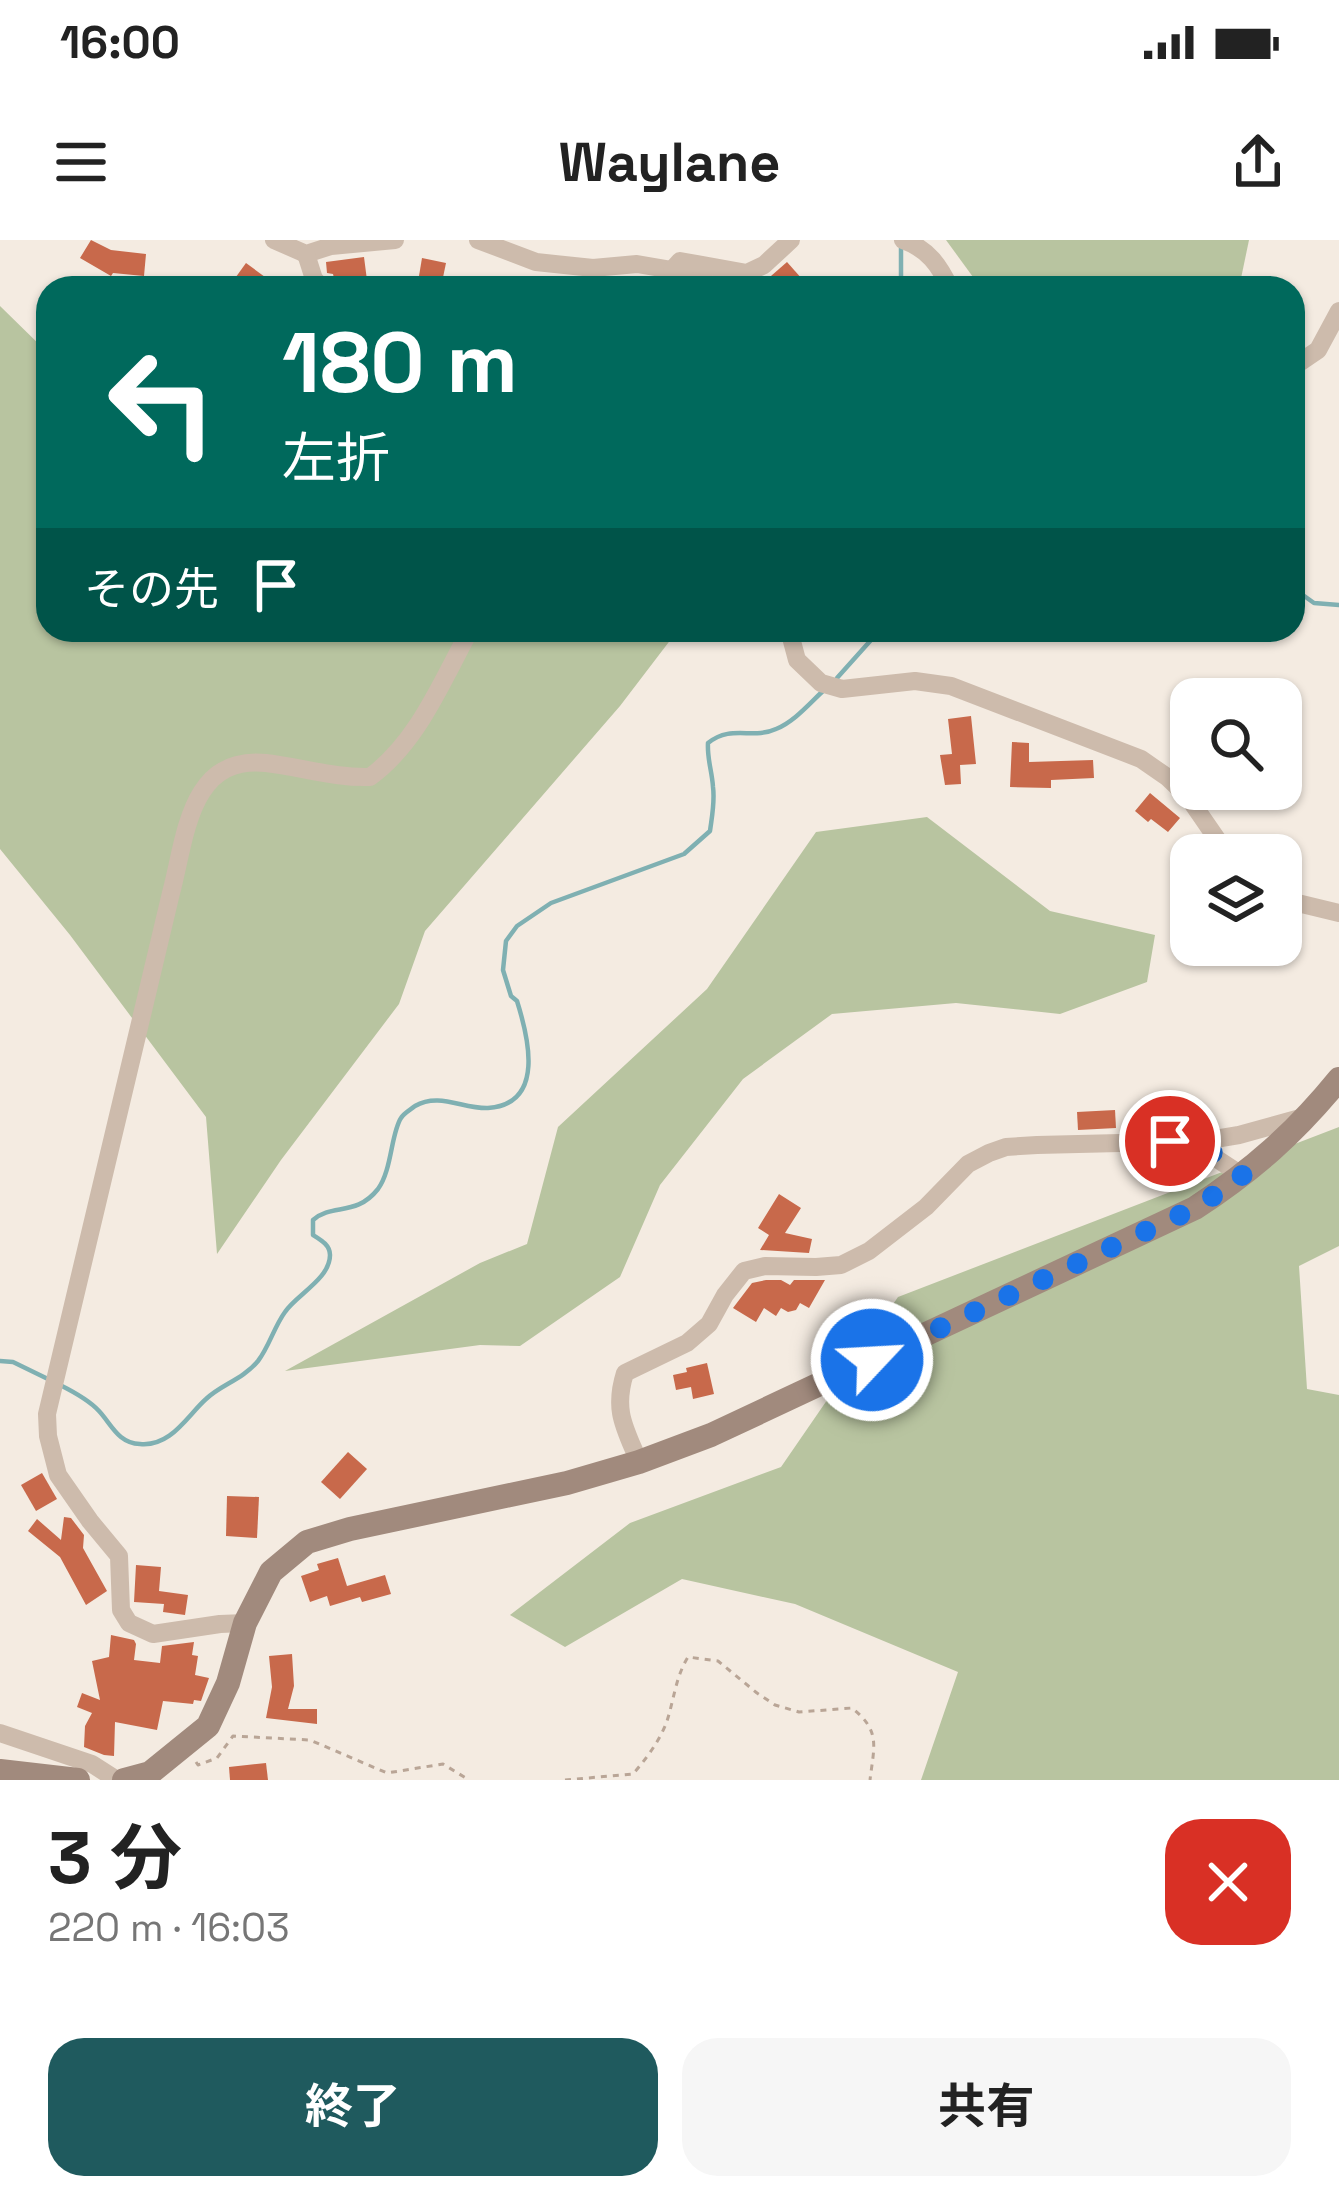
<!DOCTYPE html>
<html lang="ja">
<meta charset="utf-8">
<style>
body{margin:0;font-family:"Space Grotesk","Noto Sans JP",sans-serif;background:#f6f6f6;color:#222;height:100vh;display:flex;flex-direction:column;font-size:45px;white-space:nowrap}
*{box-sizing:border-box;margin:0}
p{font-size:39px;color:#767676}
.icon{flex:none;width:66px;height:66px;fill:none;stroke:currentColor;stroke-width:2;stroke-linecap:round;stroke-linejoin:round}
.map{position:relative;height:1540px;overflow:hidden}
.side{display:flex;flex-direction:column;background:#fff;flex:1}
.side>*{flex:none}
.top-card{position:absolute;left:36px;top:36px;width:1269px;height:366px;border-radius:36px;box-shadow:0 3px 9px #0004;background:#00695c;color:#fff;overflow:hidden}
.buttons{position:absolute;left:1170px;top:438px;display:grid;gap:24px}
.buttons a{display:grid;place-items:center;width:132px;height:132px;border-radius:24px;background:#fff;box-shadow:0 3px 9px #0004;font-size:60px}
.pin{position:absolute;display:grid;place-items:center;width:102px;height:102px;color:#fff;margin:-51px;border:6px solid #fff;border-radius:50%;box-shadow:0 3px 12px #0007}
.me{position:absolute;width:132px;margin:-66px;rotate:65deg;stroke-linejoin:round;filter:drop-shadow(0 0 9px #0008)}
.turn{display:flex;align-items:center;gap:42px;height:252px;padding:0 48px;font-size:54px}
.turn .icon{width:156px;height:156px;stroke-width:2.5}
.turn b{display:block;font-size:84px;line-height:102px}
.then{display:flex;align-items:center;height:114px;padding:0 48px;background:#0003;gap:24px;font-size:45px}
.round{display:grid;place-items:center;flex:none;width:126px;height:126px;border-radius:36px;background:#f6f6f6}
.head{display:flex;align-items:center;justify-content:space-between;height:204px;padding:0 48px}
h1{font-size:72px;font-weight:700;line-height:90px}
.cta{display:flex;gap:24px;margin-top:auto;padding:24px 48px}
.cta a{flex:1;height:138px;border-radius:36px;background:#1f5a5e;color:#fff;font-size:48px;font-weight:700;line-height:138px;text-align:center}
.cta a+a{background:#f6f6f6;color:#222}
.status{display:flex;justify-content:space-between;align-items:center;height:84px;padding:0 60px;background:#fff;direction:ltr}
.status svg{height:33px;fill:currentColor}
header{display:flex;justify-content:space-between;align-items:center;height:156px;padding:0 48px;background:#fff;font-size:54px;font-weight:700}
.map>svg:first-child{display:block}
.green{fill:#b8c4a0}
.lines{fill:none;stroke-linecap:round;stroke-linejoin:round}
.stream{stroke:#7fb0b2;stroke-width:4.5}
.building{fill:#c8694b}
.path{stroke:#b9a596;stroke-width:3;stroke-dasharray:6 6;stroke-linecap:butt}
.street{stroke:#cdbbac;stroke-width:18}
.secondary{stroke:#a18a7d;stroke-width:24}
.route{stroke:#1a73e8;stroke-width:21;stroke-dasharray:0 37.8}
</style>
<div class="status"><b>16:00</b><svg viewBox="0 0 49 12"><path d="M0 12V9h3v3zM5 12V6h3v6zM10 12V3h3v9zM15 12V0h3v12zM26 1h20v11H26zM47 4h2v5h-2z"/></svg></div>
<header><svg class="icon" aria-label="menu" viewBox="0 0 24 24"><path d="M4 6h16M4 12h16M4 18h16"/></svg>Waylane<svg class="icon" aria-label="share" viewBox="0 0 24 24"><path d="M12 15V3M7 8l5-5 5 5M5 13v7h14v-7"/></svg></header>
<div class="map">
<svg width="1339" height="1540" viewBox="0 0 1339 1540">
<rect width="100%" height="100%" fill="#f4ebe1"/>
<!-- green -->
<g class="green">
<polygon points="946,0 1249,0 1239,48 981,48"/>
<polygon points="0,66 48,113 48,390 678,390 620,466 425,691 399,764 281,920 217,1014 206,877 70,695 0,609"/>
<polygon points="927,577 1050,671 1155,695 1147,742 1060,774 956,763 832,774 743,839 660,945 620,1037 520,1106 480,1105 285,1131 480,1023 527,1004 558,887 707,749 816,592"/>
<polygon points="1339,887 1339,1006 1299,1026 1307,1149 1339,1155 1339,1540 921,1540 958,1432 795,1364 682,1339 565,1407 510,1375 630,1283 781,1227 898,1057"/>
</g>
<g class="lines">
<!-- stream -->
<g class="stream">
<polyline points="901,48 901,6"/>
<polyline points="1293,348 1314,363 1339,365"/>
<polyline points="837,438 880,390"/>
<polyline points="0,1121 13,1122 50,1140"/>
<path d="M60,1145C74,1152 89,1160 99,1171C112,1185 118,1203 140,1204C171,1207 187,1176 206,1159C222,1144 242,1140 258,1121C269,1107 274,1087 285,1072C296,1055 330,1039 330,1015C330,1005 321,1000 313,995V980C332,963 356,977 378,949C392,930 391,893 401,878C404,873 410,870 415,866C439,852 463,869 488,868C546,864 528,796 517,761L511,756L503,730L506,701L517,686L551,663L684,614L710,591C712,576 715,562 713,547C712,531 707,519 708,503C732,484 752,500 776,489C794,482 810,463 824,450"/>
</g>
</g>
<!-- building -->
<g class="building">
<polygon points="91,0 111,10 146,14 144,36 113,33 111,36 80,18"/>
<polygon points="364,17 368,48 336,46 333,34 327,33 326,22"/>
<polygon points="422,18 446,23 441,47 418,42"/>
<polygon points="787,22 810,48 781,48 771,36"/>
<polygon points="246,23 265,37 257,48 228,48"/>
<polygon points="971,476 976,524 960,525 961,544 945,545 940,515 952,514 948,479"/>
<polygon points="1012,502 1029,503 1029,522 1093,520 1094,538 1051,540 1051,548 1010,547"/>
<polygon points="1150,553 1180,578 1168,592 1151,579 1148,582 1135,571"/>
<polygon points="1115,870 1116,888 1078,890 1077,872"/>
<polygon points="779,954 801,968 785,993 812,999 809,1013 760,1010 769,995 758,988"/>
<polygon points="766,1040 781,1040 790,1045 794,1040 825,1040 809,1068 800,1063 796,1070 788,1072 781,1068 776,1076 764,1068 756,1082 733,1068 752,1043"/>
<polygon points="707,1123 714,1154 693,1159 691,1147 676,1150 673,1135 687,1132 686,1128"/>
<polygon points="348,1212 367,1229 340,1259 321,1242"/>
<polygon points="42,1233 57,1259 36,1271 21,1245"/>
<polygon points="227,1256 259,1257 257,1298 226,1296"/>
<polygon points="64,1277 71,1278 84,1295 83,1308 107,1351 86,1365 60,1317 28,1291 37,1279 61,1300"/>
<polygon points="338,1318 347,1346 385,1335 391,1354 362,1362 360,1357 330,1366 327,1356 310,1362 301,1336 319,1330 317,1324"/>
<polygon points="136,1325 161,1327 159,1351 188,1355 185,1375 163,1372 164,1364 134,1362"/>
<polygon points="111,1395 134,1400 136,1404 134,1420 160,1423 162,1406 194,1402 192,1415 198,1416 195,1435 209,1438 201,1461 194,1460 193,1464 163,1461 157,1490 115,1482 114,1516 104,1515 84,1507 85,1486 92,1473 77,1467 82,1453 100,1460 92,1421 109,1417"/>
<polygon points="292,1414 294,1446 288,1469 317,1469 317,1484 266,1478 272,1447 269,1416"/>
<polygon points="266,1523 268,1540 230,1540 229,1527"/>
</g>
<g class="lines">
<!-- path -->
<g class="path">
<polyline points="196,1522 198,1525 217,1518 233,1496 310,1500 387,1533 443,1524 469,1540"/>
<path d="M565,1540L633,1534C646,1519 658,1503 666,1484C674,1461 675,1438 688,1417L718,1421L757,1453L775,1465L799,1472L852,1468C881,1491 874,1506 870,1540"/>
</g>
<!-- street -->
<g class="street">
<polyline points="274,0 306,14 331,6 395,0"/>
<polyline points="478,0 536,22 593,28 637,24 672,30 721,48"/>
<path d="M903,0C928,9 939,25 950,48"/>
<polyline points="306,14 314,39 323,48"/>
<polyline points="672,30 680,21 747,33 764,25 791,0"/>
<polyline points="1293,127 1318,110 1339,71"/>
<polyline points="789,390 797,420 821,443 842,449 915,441 951,446 1141,519 1167,537 1188,557 1228,615"/>
<polyline points="1281,659 1339,673"/>
<polyline points="1203,901 1217,919 1243,936"/>
<path d="M639,1222C625,1188 613,1171 625,1133L687,1103L709,1084L725,1055L744,1031L765,1026L816,1027L841,1025L869,1011L926,967L968,924L989,913L1006,907L1037,905L1203,901L1239,895L1304,877"/>
<path d="M245,1383L220,1384L153,1394L129,1383L121,1370L119,1316L90,1281L58,1235L48,1196L47,1174L171,653C186,597 189,515 266,523C301,527 334,538 370,537C418,502 442,441 470,390"/>
<polyline points="0,1493 92,1524 117,1540"/>
</g>
<!-- secondary -->
<g class="secondary">
<polyline points="0,1531 78,1540"/>
<path d="M124,1540L150,1533L208,1486L228,1443L245,1383L271,1332L307,1302L350,1289L567,1243L639,1222L711,1195L1195,968C1253,930 1295,893 1339,839"/>
</g>
</g>
<g class="lines">
<!-- route -->
<polyline class="route" points="872,1120 1195,968 1243,936 1217,919 1203,901 1170,901"/>
</g>
</svg>
<div class="buttons">
<a><svg class="icon" aria-label="search" viewBox="0 0 24 24"><circle cx="10" cy="10" r="6"/><path d="M15 15l6 6"/></svg></a>
<a><svg class="icon" aria-label="layers" viewBox="0 0 24 24"><path d="M12 4l9 5-9 5-9-5zM3 14l9 5 9-5"/></svg></a>
</div>
<div class="pin" style="left:1170px;top:901px;background:#d93025"><svg class="icon" aria-label="arrive" viewBox="0 0 24 24"><path d="M6 21V4h12l-3 4 3 4H6"/></svg></div>
<svg class="me" style="left:872px;top:1120px" viewBox="-20 -20 40 40"><circle r="17" fill="#1a73e8" stroke="#fff" stroke-width="3"/><path d="M0-11L8 9 0 5-8 9z" fill="#fff"/></svg>
<div class="top-card">
<div class="turn"><svg class="icon" aria-label="left" viewBox="0 0 24 24"><path d="M17 20v-9H6M10 6l-5 5 5 5"/></svg><div><b>180 m</b>左折</div></div>
<div class="then">その先<svg class="icon" aria-label="arrive" viewBox="0 0 24 24"><path d="M6 21V4h12l-3 4 3 4H6"/></svg></div>
</div>
</div>
<section class="side">
<div class="head"><div><h1>3 分</h1><p>220 m · 16:03</p></div><a class="round" style="background:#d93025;color:#fff"><svg class="icon" aria-label="close" viewBox="0 0 24 24"><path d="M6 6l12 12M18 6L6 18"/></svg></a></div>
<div class="cta"><a>終了</a><a>共有</a></div>
</section>
